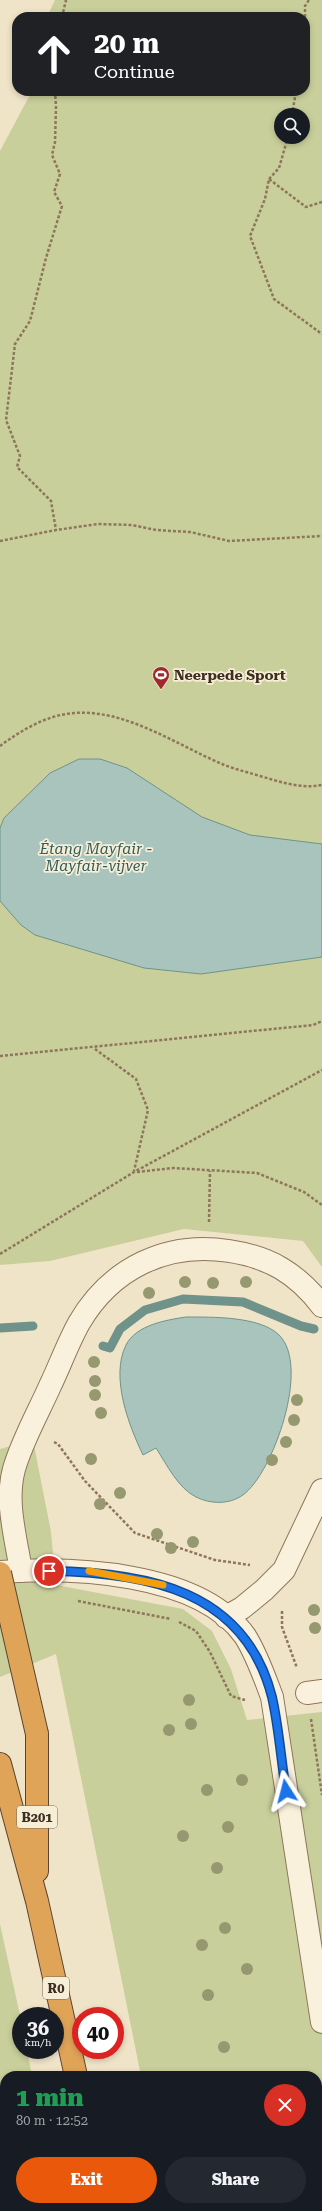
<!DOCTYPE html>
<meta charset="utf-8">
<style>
body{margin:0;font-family:"Roboto Serif",serif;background:#242831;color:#f1f3f6;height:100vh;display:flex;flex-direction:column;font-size:15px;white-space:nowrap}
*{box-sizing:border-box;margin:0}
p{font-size:13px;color:#9ea1a6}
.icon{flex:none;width:22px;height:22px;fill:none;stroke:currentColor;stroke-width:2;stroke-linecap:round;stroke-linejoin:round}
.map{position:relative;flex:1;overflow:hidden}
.details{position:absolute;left:0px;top:2071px;width:322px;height:140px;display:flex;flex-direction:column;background:#171b24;border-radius:16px 16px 0 0;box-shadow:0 2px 6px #0003}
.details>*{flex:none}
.hud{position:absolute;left:12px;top:12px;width:298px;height:84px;border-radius:16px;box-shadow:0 2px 6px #0003;background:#202124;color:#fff;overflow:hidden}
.fabs{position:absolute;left:274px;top:108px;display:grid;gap:8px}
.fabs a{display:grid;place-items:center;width:36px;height:36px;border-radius:50%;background:#171b24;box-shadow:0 2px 6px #0003;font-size:20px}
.speed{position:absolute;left:12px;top:2007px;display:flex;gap:8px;font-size:20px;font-weight:700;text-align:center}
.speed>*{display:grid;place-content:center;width:52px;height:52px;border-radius:50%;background:#171b24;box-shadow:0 2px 6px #0003;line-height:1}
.speed small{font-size:10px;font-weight:400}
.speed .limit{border:6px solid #d22;background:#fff;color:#111}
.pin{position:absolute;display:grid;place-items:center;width:34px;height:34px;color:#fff;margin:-17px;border:2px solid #fff;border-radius:50%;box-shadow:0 1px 4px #0007}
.me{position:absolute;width:44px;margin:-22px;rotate:351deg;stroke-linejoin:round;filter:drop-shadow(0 0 3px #0008)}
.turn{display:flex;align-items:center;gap:14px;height:84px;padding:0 16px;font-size:18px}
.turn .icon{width:52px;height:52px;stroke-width:2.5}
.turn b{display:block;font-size:28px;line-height:34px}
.round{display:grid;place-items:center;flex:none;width:42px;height:42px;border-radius:21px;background:#242831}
.head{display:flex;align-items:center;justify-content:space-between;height:68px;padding:0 16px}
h1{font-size:24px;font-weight:800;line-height:30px;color:#1e9e55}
.button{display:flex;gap:8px;margin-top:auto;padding:8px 16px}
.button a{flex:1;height:46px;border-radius:24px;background:#ea580c;color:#fff;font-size:16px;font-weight:800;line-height:46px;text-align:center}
.button a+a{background:#242831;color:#f1f3f6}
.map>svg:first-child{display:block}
.green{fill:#c9cf9b;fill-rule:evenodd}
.water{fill:#a9c4bc;stroke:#6f938a}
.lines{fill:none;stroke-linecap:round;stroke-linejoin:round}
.stream{stroke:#6f938a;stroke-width:9}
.pedestrian-casing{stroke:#8d765c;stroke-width:24}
.minor-casing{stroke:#8d765c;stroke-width:24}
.tertiary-casing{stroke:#8d765c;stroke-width:24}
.motorway-casing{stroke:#5b4430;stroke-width:24}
.path{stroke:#8d765c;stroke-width:2.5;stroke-dasharray:3 2;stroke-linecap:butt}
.pedestrian{stroke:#faf1dc;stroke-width:22}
.minor{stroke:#faf1dc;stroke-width:22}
.tertiary{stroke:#faf1dc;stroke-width:22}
.motorway{stroke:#e0a458;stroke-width:22}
.motorway-bridge-casing{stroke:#5b4430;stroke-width:24;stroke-linecap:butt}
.motorway-bridge{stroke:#e0a458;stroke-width:22}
.tree{fill:#96986f}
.route-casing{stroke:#114b97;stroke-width:10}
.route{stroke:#1a73e8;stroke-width:7}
.slow{stroke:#f59e0b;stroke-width:7}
.labels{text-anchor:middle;stroke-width:3.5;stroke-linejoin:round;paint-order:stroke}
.shield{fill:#f7eed8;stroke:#756857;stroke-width:1}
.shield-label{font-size:13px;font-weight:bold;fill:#3d2e20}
.poi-label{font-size:14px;font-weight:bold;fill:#3d2e20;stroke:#f7eed8;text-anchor:start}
.water-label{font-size:15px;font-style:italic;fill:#2f5d5a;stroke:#f7eed8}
</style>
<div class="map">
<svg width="322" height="2211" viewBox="0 0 322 2211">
<rect width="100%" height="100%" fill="#f0e4c8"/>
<!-- green -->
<g class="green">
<path d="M55,0H322V1267L303,1241L184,1229L50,1261L0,1265V151L32,91H305V17H47ZM281,115H303V137H281Z"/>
<polygon points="33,1440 51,1532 56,1585 183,1609 212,1631 231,1669 247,1720 322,1712 322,2211 165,2211 165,2206 317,2206 317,2076 141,2076 56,1654 0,1677 0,1449"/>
<polygon points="0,1924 21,2020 21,2050 27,2050 32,2076 5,2076 5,2206 59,2206 60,2211 0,2211"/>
</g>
<!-- water -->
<g class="water">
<polygon points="79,759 100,759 127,768 202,817 250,835 322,844 322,957 201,974 144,968 35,935 21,925 0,901 0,828 4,818 50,773"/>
<path d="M186,1317C211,1317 260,1316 279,1335C311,1366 273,1473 243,1495C229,1505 210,1504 196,1497C178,1488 167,1465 156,1448L143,1455C129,1426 110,1377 126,1345C136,1325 166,1320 186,1317Z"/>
</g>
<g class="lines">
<!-- stream -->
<g class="stream">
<polyline points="0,1328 33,1326"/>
<polyline points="103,1346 110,1348 120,1329 145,1310 183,1299 243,1302 301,1326 314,1329"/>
</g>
<defs>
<polyline id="pedestrian" points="307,1693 322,1691"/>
<g id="minor">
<path d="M21,1571C16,1538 5,1502 14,1469C22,1441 38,1413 50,1386C60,1365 68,1343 79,1323C111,1268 167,1241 229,1251C269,1257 297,1273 322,1306"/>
<polyline points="226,1617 242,1608 264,1590 284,1570 322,1490"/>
</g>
<path id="tertiary" d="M0,1572C71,1567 199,1571 245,1636C257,1655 264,1676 272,1697L322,2022"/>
<g id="motorway">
<polyline points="37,1734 37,1871"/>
<polyline points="0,1764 37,1901 76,2076"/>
<polyline points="317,2173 322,2168"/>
<polyline points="102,2206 103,2211"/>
<polyline points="290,2211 293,2206"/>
</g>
</defs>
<!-- pedestrian casing -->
<use href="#pedestrian" class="pedestrian-casing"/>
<!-- minor casing -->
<use href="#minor" class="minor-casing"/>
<!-- tertiary casing -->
<use href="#tertiary" class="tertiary-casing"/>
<!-- motorway casing -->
<use href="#motorway" class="motorway-casing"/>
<!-- path -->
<g class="path">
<polyline points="62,17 66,0"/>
<polyline points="305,17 305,6 309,0"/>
<polyline points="305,49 305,53"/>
<polyline points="55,91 56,107 55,142 52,155 60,174 54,192 62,206 46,258 30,321 15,344 6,420 20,456 17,467 51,501 56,530"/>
<polyline points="292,115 296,91"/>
<polyline points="269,179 279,168 288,137"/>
<polyline points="322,202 306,207 269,179 265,199 250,236 274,299 322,334"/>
<polyline points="0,541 56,530 98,524 132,525 156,530 190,532 229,541 322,536"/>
<path d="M0,746C16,734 34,723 53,717C112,699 170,742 222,764C234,769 247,772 260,776C281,782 300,789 322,785"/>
<polyline points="95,1049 136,1079 148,1110 134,1171"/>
<polyline points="0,1056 313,1025 322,1021"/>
<polyline points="137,1172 173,1168 257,1173 304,1192 322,1205"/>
<polyline points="209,1222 210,1171"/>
<polyline points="0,1254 134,1172 322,1070"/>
<polyline points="54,1442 58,1444 85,1481 135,1533 215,1560 250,1565"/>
<polyline points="78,1601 171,1619"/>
<polyline points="282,1611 282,1627 297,1668"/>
<polyline points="179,1622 196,1631 210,1652 231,1696 245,1700"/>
<polyline points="311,1719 322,1795"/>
</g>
<!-- pedestrian -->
<use href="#pedestrian" class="pedestrian"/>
<!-- minor -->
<use href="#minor" class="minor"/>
<!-- tertiary -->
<use href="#tertiary" class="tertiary"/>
<!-- motorway -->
<use href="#motorway" class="motorway"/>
<defs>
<polyline id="motorway-bridge" points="0,1573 37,1734"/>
</defs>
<!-- motorway-bridge casing -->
<use href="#motorway-bridge" class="motorway-bridge-casing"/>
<!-- motorway-bridge -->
<use href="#motorway-bridge" class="motorway-bridge"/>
</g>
<!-- trees -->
<g class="tree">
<circle cx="185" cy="1282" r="6"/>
<circle cx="246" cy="1282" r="6"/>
<circle cx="213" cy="1283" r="6"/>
<circle cx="149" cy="1293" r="6"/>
<circle cx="94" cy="1362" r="6"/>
<circle cx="95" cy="1381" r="6"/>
<circle cx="95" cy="1395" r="6"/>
<circle cx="297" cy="1400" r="6"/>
<circle cx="101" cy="1413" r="6"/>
<circle cx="294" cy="1420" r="6"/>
<circle cx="286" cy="1442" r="6"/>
<circle cx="91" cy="1459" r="6"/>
<circle cx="272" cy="1460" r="6"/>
<circle cx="120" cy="1493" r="6"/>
<circle cx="100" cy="1504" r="6"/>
<circle cx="157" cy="1534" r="6"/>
<circle cx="193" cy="1542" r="6"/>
<circle cx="171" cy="1548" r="6"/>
<circle cx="314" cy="1610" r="6"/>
<circle cx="315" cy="1628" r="6"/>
<circle cx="189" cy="1700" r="6"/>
<circle cx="191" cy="1724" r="6"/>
<circle cx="169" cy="1730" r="6"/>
<circle cx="242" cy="1780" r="6"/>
<circle cx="207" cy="1790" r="6"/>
<circle cx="228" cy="1827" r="6"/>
<circle cx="183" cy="1836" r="6"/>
<circle cx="217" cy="1868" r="6"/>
<circle cx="225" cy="1928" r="6"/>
<circle cx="202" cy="1945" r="6"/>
<circle cx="247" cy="1969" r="6"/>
<circle cx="208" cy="1995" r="6"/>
<circle cx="224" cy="2047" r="6"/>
</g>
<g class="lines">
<defs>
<path id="route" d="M49,1571C146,1572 245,1590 272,1697C279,1728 281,1760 286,1791"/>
</defs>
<!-- route casing -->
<use href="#route" class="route-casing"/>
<!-- route -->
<use href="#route" class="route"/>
<!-- slow -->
<polyline class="slow" points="89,1571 163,1585"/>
</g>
<!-- icons -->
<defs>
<symbol id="stadium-pin" viewBox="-11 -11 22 30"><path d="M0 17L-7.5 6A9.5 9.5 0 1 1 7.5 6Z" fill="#9e2a2b" stroke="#f7eed8"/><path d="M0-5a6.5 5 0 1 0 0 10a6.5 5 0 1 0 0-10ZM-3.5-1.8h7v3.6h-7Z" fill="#fff"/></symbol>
</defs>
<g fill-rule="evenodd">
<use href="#stadium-pin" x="151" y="665" width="20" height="27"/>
</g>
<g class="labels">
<!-- shield labels -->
<g class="shield">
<rect x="17" y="1806" width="40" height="22" rx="3"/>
<rect x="43" y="1977" width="26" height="22" rx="3"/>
</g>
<g class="shield-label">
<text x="37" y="1822">B201</text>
<text x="56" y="1993">R0</text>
</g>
<!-- poi labels -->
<g class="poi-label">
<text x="174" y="680">Neerpede Sport</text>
</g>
<!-- water labels -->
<g class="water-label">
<text x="96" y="854">Étang Mayfair -<tspan x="96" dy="17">Mayfair-vijver</tspan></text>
</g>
</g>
</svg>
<div class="fabs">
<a><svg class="icon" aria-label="search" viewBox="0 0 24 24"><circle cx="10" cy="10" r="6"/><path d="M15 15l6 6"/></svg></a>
</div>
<div class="speed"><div>36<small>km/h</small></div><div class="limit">40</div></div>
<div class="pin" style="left:49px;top:1571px;background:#d93025"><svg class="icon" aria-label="arrive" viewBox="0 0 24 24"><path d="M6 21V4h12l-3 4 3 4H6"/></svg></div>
<svg class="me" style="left:286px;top:1791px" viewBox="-20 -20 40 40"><path d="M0-17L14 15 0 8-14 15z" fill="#1a73e8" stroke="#fff" stroke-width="4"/></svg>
<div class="hud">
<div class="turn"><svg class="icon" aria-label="ahead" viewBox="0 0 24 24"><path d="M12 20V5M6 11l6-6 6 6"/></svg><div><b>20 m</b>Continue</div></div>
</div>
<section class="details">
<div class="head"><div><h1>1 min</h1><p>80 m · 12:52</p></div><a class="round" style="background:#d93025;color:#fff"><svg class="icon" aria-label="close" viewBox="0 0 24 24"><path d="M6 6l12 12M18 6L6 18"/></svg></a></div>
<div class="button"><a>Exit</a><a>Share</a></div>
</section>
</div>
